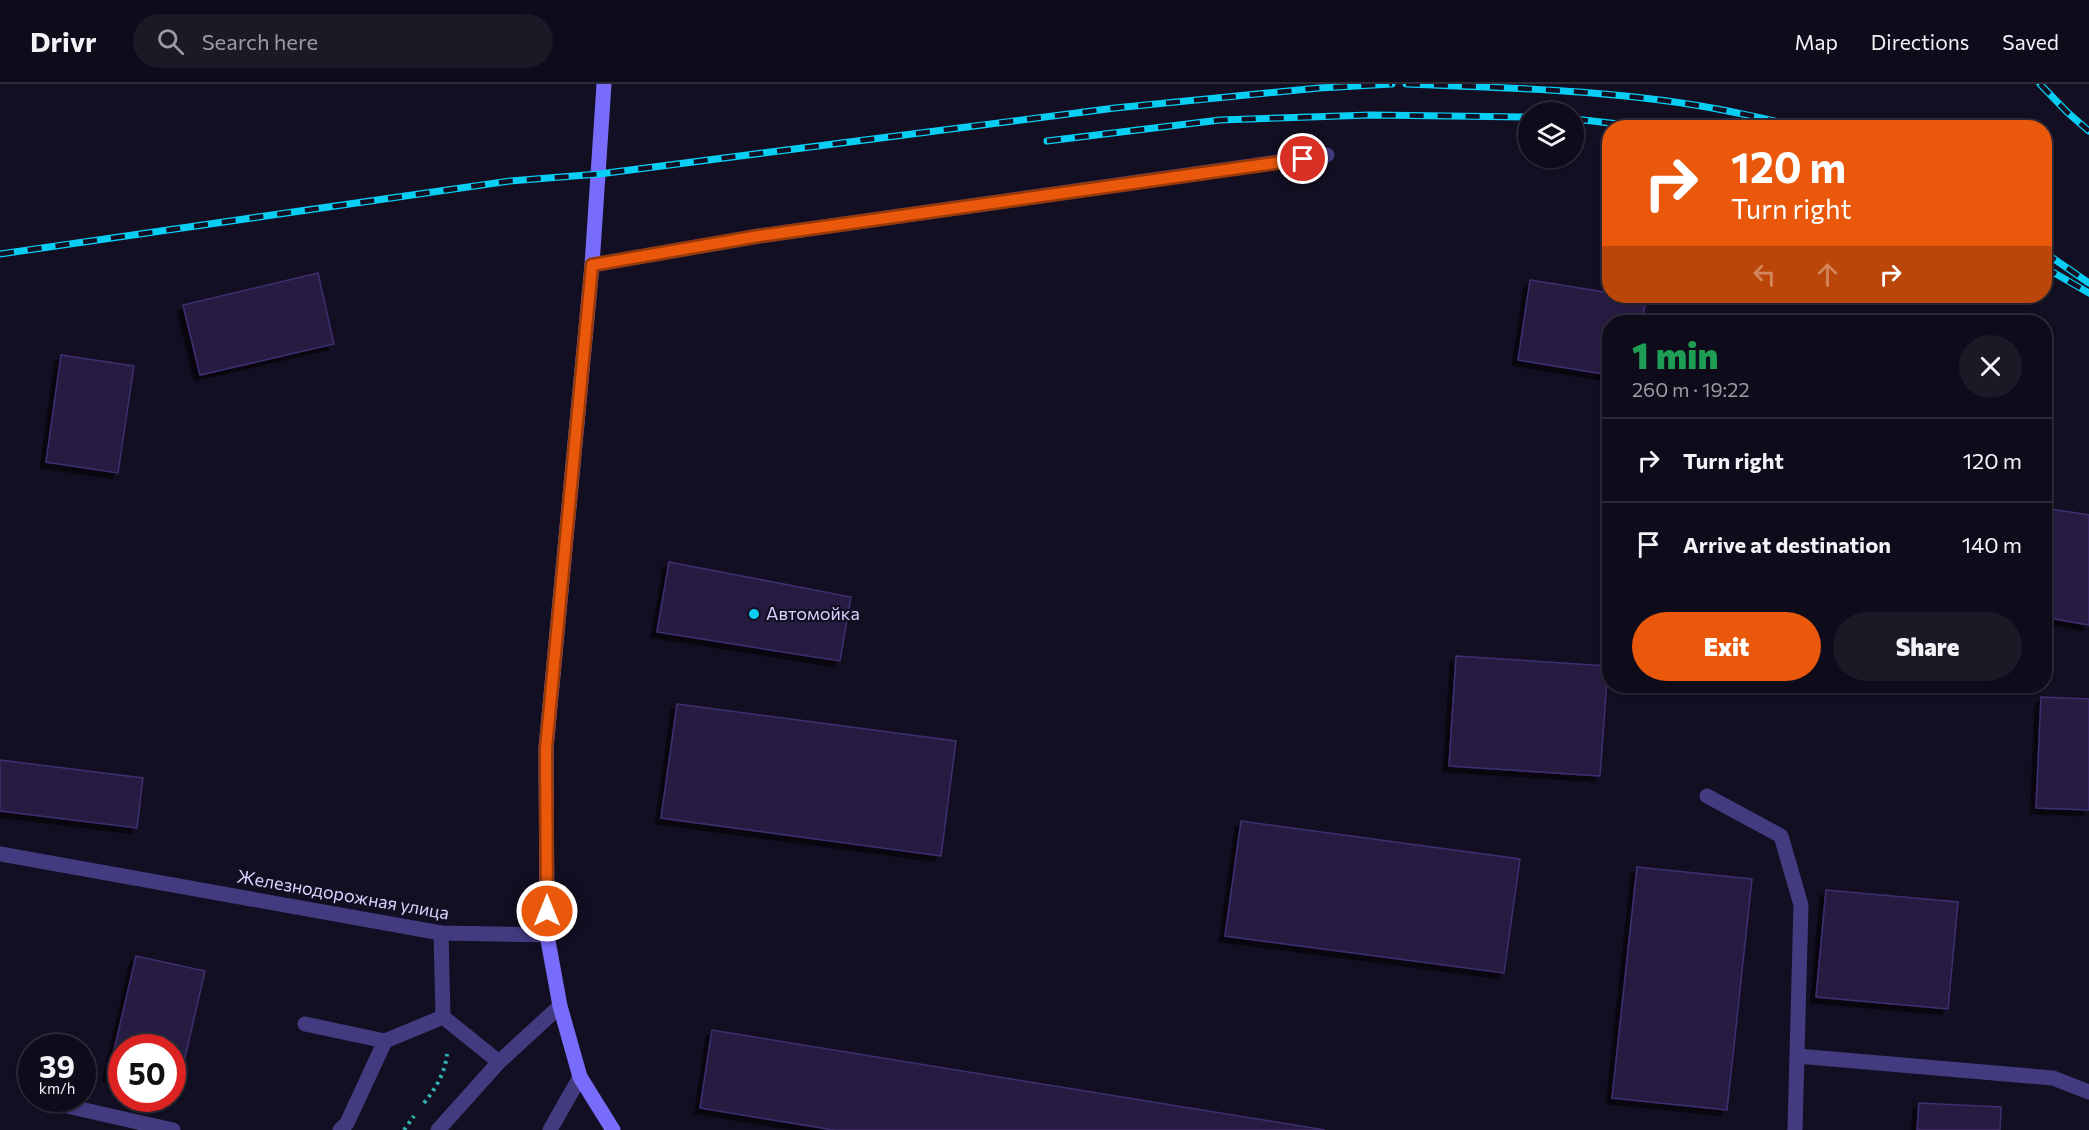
<!DOCTYPE html>
<meta charset="utf-8">
<style>
body{margin:0;font-family:Commissioner,sans-serif;background:#1c1927;color:#f1f3f6;height:100vh;display:flex;flex-direction:column;font-size:22px;white-space:nowrap}
*{box-sizing:border-box;margin:0}
p{font-size:20px;color:#9b9ba2}
.icon{flex:none;width:33px;height:33px;fill:none;stroke:currentColor;stroke-width:2;stroke-linecap:round;stroke-linejoin:round}
.map{position:relative;flex:1;overflow:hidden}
.side{position:absolute;left:1602px;top:231px;width:450px;height:378px;display:flex;flex-direction:column;background:#0e0b1a;border-radius:24px;box-shadow:0 2px 4px #0004,0 0 0 2px #2e2b39}
.side>*{flex:none}
.hud{position:absolute;left:1602px;top:36px;width:450px;height:183px;border-radius:24px;box-shadow:0 2px 4px #0004,0 0 0 2px #2e2b39;background:#ea580c;color:#fff;overflow:hidden}
.tools{position:absolute;left:1518px;top:18px;display:grid;gap:12px}
.tools a{display:grid;place-items:center;width:66px;height:66px;border-radius:50%;background:#0e0b1a;box-shadow:0 2px 4px #0004,0 0 0 2px #2e2b39;font-size:30px}
.speed{position:absolute;left:18px;top:950px;display:flex;gap:12px;font-size:30px;font-weight:700;text-align:center}
.speed>*{display:grid;place-content:center;width:78px;height:78px;border-radius:50%;background:#0e0b1a;box-shadow:0 2px 4px #0004,0 0 0 2px #2e2b39;line-height:1}
.speed small{font-size:15px;font-weight:400}
.speed .limit{border:9px solid #d22;background:#fff;color:#111}
.pin{position:absolute;display:grid;place-items:center;width:51px;height:51px;color:#fff;margin:-26px;border:3px solid #fff;border-radius:50%;box-shadow:0 2px 6px #0007}
.me{position:absolute;width:66px;margin:-33px;rotate:0deg;stroke-linejoin:round;filter:drop-shadow(0 0 4px #0008)}
.turn{display:flex;align-items:center;gap:21px;height:126px;padding:0 30px;font-size:27px}
.turn .icon{width:78px;height:78px;stroke-width:2.5}
.turn b{display:block;font-size:42px;line-height:51px}
.lanes{display:flex;align-items:center;height:57px;padding:0 30px;background:#0003;justify-content:center;gap:30px;direction:ltr}
.lanes .off{opacity:.35}
.round{display:grid;place-items:center;flex:none;width:63px;height:63px;border-radius:32px;background:#1c1927}
.headline{display:flex;align-items:center;justify-content:space-between;height:102px;padding:0 30px}
h1{font-size:36px;font-weight:800;line-height:45px;color:#1e9e55}
.button{display:flex;gap:12px;margin-top:auto;padding:12px 30px}
.button a{flex:1;height:69px;border-radius:36px;background:#ea580c;color:#fff;font-size:24px;font-weight:800;line-height:69px;text-align:center}
.button a+a{background:#1c1927;color:#f1f3f6}
ul{padding:0;list-style:none}
li{display:flex;align-items:center;gap:18px;height:84px;padding:0 30px;border-top:2px solid #2e2b39}
li div{flex:1}
li b{display:block;font-size:22px}
li em{font-style:normal}
header{display:flex;align-items:center;gap:36px;box-sizing:border-box;height:84px;padding:0 30px;background:#0e0b1a;border-bottom:2px solid #2e2b39}
header strong{font-size:28px}
nav{display:flex;gap:33px;margin-inline-start:auto;font-size:21px}
.search{width:420px;height:54px;background:#1c1927;display:flex;align-items:center;gap:15px;box-sizing:border-box;padding:0 21px;border-radius:33px;color:#9b9ba2;font-size:22px}
.map>svg:first-child{display:block}
.building{fill:#261b43;stroke:#3f2e6f;stroke-width:1.5;filter:url(#shadow)}
.lines{fill:none;stroke-linecap:round;stroke-linejoin:round}
.path{stroke:#32b1b1;stroke-width:4;stroke-dasharray:3 4.5;stroke-linecap:butt}
.service{stroke:#423b80;stroke-width:15}
.minor{stroke:#423b80;stroke-width:15}
.secondary{stroke:#786cfa;stroke-width:15}
.rail-casing{stroke:#08cef4;stroke-width:7}
.rail{stroke:#130f23;stroke-width:4.5;stroke-dasharray:14;stroke-linecap:butt}
.route-casing{stroke:#983908;stroke-width:15}
.route{stroke:#ea580c;stroke-width:10}
.poi-dot{fill:#08cef4;stroke:#130f23;stroke-width:2}
.labels{text-anchor:middle;stroke-width:4.5;stroke-linejoin:round;paint-order:stroke}
.poi-label{font-size:18px;fill:#dad2fe;stroke:#130f23;text-anchor:start}
.street-label{font-size:18px;fill:#dad2fe;stroke:#130f23}
</style>
<header>
<strong>Drivr</strong>
<div class="search"><svg class="icon" aria-label="search" viewBox="0 0 24 24"><circle cx="10" cy="10" r="6"/><path d="M15 15l6 6"/></svg>Search here</div>
<nav><a>Map</a><a>Directions</a><a>Saved</a></nav>
</header>
<div class="map">
<svg width="2089" height="1046" viewBox="0 0 2089 1046">
<defs>
<filter id="shadow"><feDropShadow dx="-5.5" dy="5.5" stdDeviation="0" flood-color="#0009"/></filter>
</defs>
<rect width="100%" height="100%" fill="#130f23"/>
<!-- building -->
<g class="building">
<polygon points="318,189 334,260 200,291 183,221"/>
<polygon points="1530,196 1610,209 1610,212 1646,215 1642,238 1610,238 1610,291 1518,276"/>
<polygon points="61,271 134,282 118,389 46,378"/>
<polygon points="2051,425 2089,431 2089,541 2044,533 2044,462"/>
<polygon points="669,478 851,513 840,577 657,548"/>
<polygon points="1456,572 1608,582 1600,692 1449,682"/>
<polygon points="2041,613 2089,615 2089,726 2036,724"/>
<polygon points="677,620 956,657 941,772 661,734"/>
<polygon points="0,676 143,694 137,744 0,727"/>
<polygon points="1241,737 1520,775 1504,889 1225,852"/>
<polygon points="1637,783 1752,795 1727,1026 1612,1014"/>
<polygon points="1826,806 1958,818 1948,925 1816,913"/>
<polygon points="136,872 205,887 177,1008 172,1007 172,963 122,963 122,995 108,992"/>
<polygon points="712,946 1079,1006 1325,1046 834,1046 700,1024"/>
<polygon points="1919,1019 2001,1023 2000,1046 1917,1046"/>
</g>
<g class="lines">
<!-- path -->
<g class="path">
<path d="M424,1019C436,1004 445,989 447,970"/>
<polyline points="404,1046 414,1032"/>
</g>
<!-- service -->
<g class="service">
<polyline points="592,181 759,152 1327,71"/>
<polyline points="1707,712 1781,752 1801,821 1795,1046"/>
<polyline points="441,849 443,933 499,978"/>
<polyline points="305,940 385,957"/>
<polyline points="1797,972 2053,994 2089,1008"/>
<polyline points="67,1022 173,1046"/>
<polyline points="340,1046 347,1039 385,957 443,933"/>
<polyline points="550,1046 580,993"/>
</g>
<!-- minor -->
<g class="minor">
<polyline points="0,770 441,849 547,851"/>
<polyline points="438,1046 499,978 560,922"/>
</g>
<!-- secondary -->
<polyline class="secondary" points="604,0 592,181 546,664 547,851 560,922 580,993 613,1046"/>
<defs>
<g id="rail">
<path d="M1406,0C1513,4 1622,6 1728,27C1752,32 1776,36 1799,44"/>
<polyline points="2040,0 2067,28 2089,47"/>
<polyline points="1574,35 1655,44"/>
<polyline points="1047,57 1220,36 1371,31 1528,33"/>
<polyline points="2044,168 2089,199"/>
<polyline points="0,170 510,97 599,90 1115,24 1319,4 1392,0"/>
<polyline points="2044,183 2089,209"/>
</g>
</defs>
<!-- rail casing -->
<use href="#rail" class="rail-casing"/>
<!-- rail -->
<use href="#rail" class="rail"/>
</g>
<g class="lines">
<defs>
<polyline id="route" points="547,827 546,664 592,181 759,152 1303,75"/>
</defs>
<!-- route casing -->
<use href="#route" class="route-casing"/>
<!-- route -->
<use href="#route" class="route"/>
</g>
<!-- markers -->
<circle class="poi-dot" cx="754" cy="530" r="6"/>
<g class="labels">
<!-- poi labels -->
<g class="poi-label">
<text x="766" y="536">Автомойка</text>
</g>
<!-- street labels -->
<g class="street-label">
<text transform="translate(343 811) rotate(10)" y="6">Железнодорожная улица</text>
</g>
</g>
</svg>
<div class="tools">
<a><svg class="icon" aria-label="layers" viewBox="0 0 24 24"><path d="M12 4l9 5-9 5-9-5zM3 14l9 5 9-5"/></svg></a>
</div>
<div class="speed"><div>39<small>km/h</small></div><div class="limit">50</div></div>
<div class="pin" style="left:1303px;top:75px;background:#d93025"><svg class="icon" aria-label="arrive" viewBox="0 0 24 24"><path d="M6 21V4h12l-3 4 3 4H6"/></svg></div>
<svg class="me" style="left:547px;top:827px" viewBox="-20 -20 40 40"><circle r="17" fill="#ea580c" stroke="#fff" stroke-width="3"/><path d="M0-11L8 9 0 5-8 9z" fill="#fff"/></svg>
<div class="hud">
<div class="turn"><svg class="icon" aria-label="right" viewBox="0 0 24 24"><path d="M7 20v-9h11M14 6l5 5-5 5"/></svg><div><b>120 m</b>Turn right</div></div>
<div class="lanes"><svg class="icon off" aria-label="left" viewBox="0 0 24 24"><path d="M17 20v-9H6M10 6l-5 5 5 5"/></svg><svg class="icon off" aria-label="ahead" viewBox="0 0 24 24"><path d="M12 20V5M6 11l6-6 6 6"/></svg><svg class="icon" aria-label="right" viewBox="0 0 24 24"><path d="M7 20v-9h11M14 6l5 5-5 5"/></svg></div>
</div>
<section class="side">
<div class="headline"><div><h1>1 min</h1><p>260 m · 19:22</p></div><a class="round"><svg class="icon" aria-label="close" viewBox="0 0 24 24"><path d="M6 6l12 12M18 6L6 18"/></svg></a></div>
<ul>
<li><svg class="icon" aria-label="right" viewBox="0 0 24 24"><path d="M7 20v-9h11M14 6l5 5-5 5"/></svg><div><b>Turn right</b></div><em>120 m</em></li>
<li><svg class="icon" aria-label="arrive" viewBox="0 0 24 24"><path d="M6 21V4h12l-3 4 3 4H6"/></svg><div><b>Arrive at destination</b></div><em>140 m</em></li>
</ul>
<div class="button"><a>Exit</a><a>Share</a></div>
</section>
</div>
